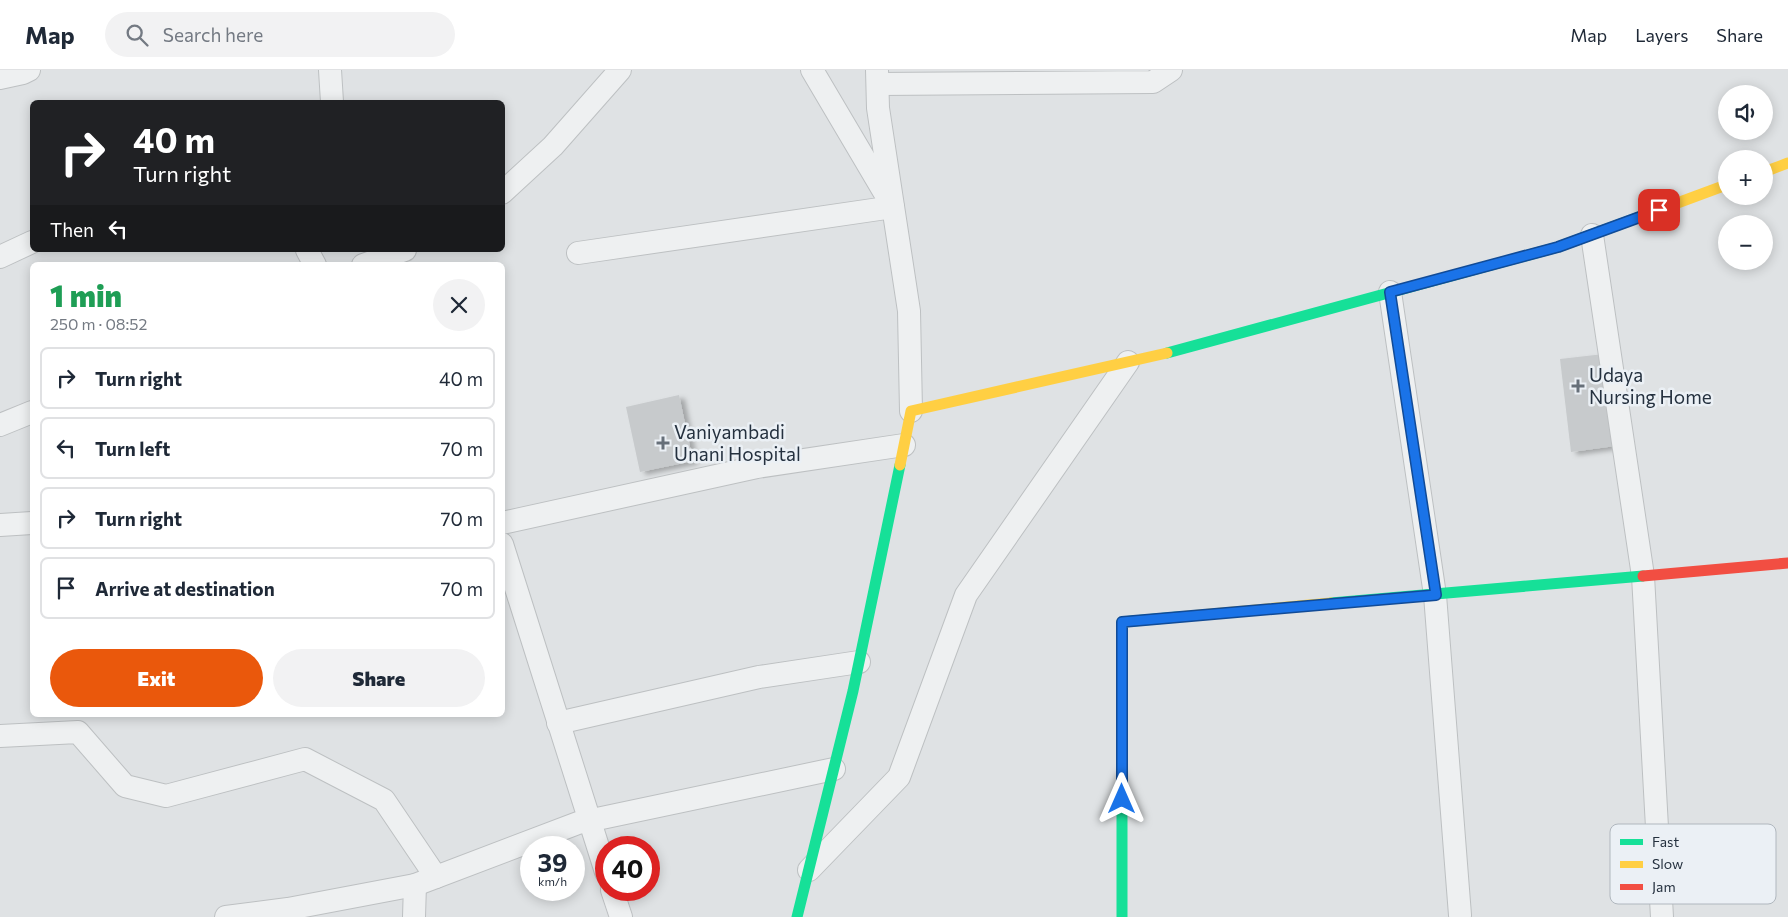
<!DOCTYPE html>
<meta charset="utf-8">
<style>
body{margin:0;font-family:Commissioner,sans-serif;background:#f2f2f3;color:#1f2937;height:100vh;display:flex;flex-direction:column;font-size:19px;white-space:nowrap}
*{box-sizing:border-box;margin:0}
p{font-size:16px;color:#747a83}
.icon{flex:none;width:28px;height:28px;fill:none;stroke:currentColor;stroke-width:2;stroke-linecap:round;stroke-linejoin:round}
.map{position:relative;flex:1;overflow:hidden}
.side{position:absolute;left:30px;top:192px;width:475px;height:455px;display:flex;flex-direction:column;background:#fff;border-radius:8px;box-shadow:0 2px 12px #0003}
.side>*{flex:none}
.top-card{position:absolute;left:30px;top:30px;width:475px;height:152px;border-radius:8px;box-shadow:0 2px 12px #0003;background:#202124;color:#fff;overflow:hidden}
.buttons{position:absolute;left:1718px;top:15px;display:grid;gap:10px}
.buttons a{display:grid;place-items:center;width:55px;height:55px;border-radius:50%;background:#fff;box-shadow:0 2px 12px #0003;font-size:25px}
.speed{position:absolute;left:520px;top:766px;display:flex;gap:10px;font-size:25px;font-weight:700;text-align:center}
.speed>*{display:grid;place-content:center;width:65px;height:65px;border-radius:50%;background:#fff;box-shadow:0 2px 12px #0003;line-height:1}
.speed small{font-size:12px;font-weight:400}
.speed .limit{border:8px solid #d22;background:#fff;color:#111}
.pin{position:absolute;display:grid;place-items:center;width:42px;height:42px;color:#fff;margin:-21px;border-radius:10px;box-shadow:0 2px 8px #0006}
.me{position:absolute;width:55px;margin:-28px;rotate:0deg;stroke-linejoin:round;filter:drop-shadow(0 0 4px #0008)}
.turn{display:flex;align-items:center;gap:18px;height:105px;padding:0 20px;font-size:22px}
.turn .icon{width:65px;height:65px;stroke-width:2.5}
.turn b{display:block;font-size:35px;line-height:42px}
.then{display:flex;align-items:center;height:48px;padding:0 20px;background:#0003;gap:10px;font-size:19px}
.round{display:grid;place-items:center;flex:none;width:52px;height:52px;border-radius:26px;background:#f2f2f3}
.headline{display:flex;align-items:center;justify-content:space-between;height:85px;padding:0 20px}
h1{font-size:30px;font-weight:800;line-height:38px;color:#1e9e55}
.action{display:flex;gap:10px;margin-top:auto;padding:10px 20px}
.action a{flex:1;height:58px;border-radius:30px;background:#ea580c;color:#fff;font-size:20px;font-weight:800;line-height:58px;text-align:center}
.action a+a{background:#f2f2f3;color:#1f2937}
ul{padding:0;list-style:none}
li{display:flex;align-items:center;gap:15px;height:62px;margin:0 10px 8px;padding:0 10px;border:2px solid #e0e1e3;border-radius:8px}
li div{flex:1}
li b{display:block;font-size:19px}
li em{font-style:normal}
header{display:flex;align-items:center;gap:30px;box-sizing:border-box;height:70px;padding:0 25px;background:#fff;border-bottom:1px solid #e0e1e3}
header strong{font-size:24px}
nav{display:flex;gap:28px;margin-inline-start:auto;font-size:18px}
.search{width:350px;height:45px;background:#f2f2f3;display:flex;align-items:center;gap:12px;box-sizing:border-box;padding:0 18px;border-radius:28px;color:#747a83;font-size:19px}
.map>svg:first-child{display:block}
.building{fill:#c7cacc;filter:url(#shadow)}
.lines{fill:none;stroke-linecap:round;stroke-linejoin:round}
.street-casing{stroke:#bdc0c2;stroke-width:24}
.street{stroke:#eef0f1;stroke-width:22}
.fast{stroke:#16e098;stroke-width:11}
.slow{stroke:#ffcf43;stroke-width:11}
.jam{stroke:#f24e42;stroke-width:11}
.route-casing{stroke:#114b97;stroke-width:12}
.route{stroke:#1a73e8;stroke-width:9}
.poi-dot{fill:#666f79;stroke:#ebf0f5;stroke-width:2}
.labels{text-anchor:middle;stroke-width:5;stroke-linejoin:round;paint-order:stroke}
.poi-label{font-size:19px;fill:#25313f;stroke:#ebf0f5;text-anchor:start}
.key{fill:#ebf0f5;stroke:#b0b7be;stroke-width:1}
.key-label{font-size:14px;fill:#25313f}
</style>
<header>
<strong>Map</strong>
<div class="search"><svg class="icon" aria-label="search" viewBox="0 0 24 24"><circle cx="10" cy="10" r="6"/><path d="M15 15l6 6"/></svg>Search here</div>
<nav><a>Map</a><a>Layers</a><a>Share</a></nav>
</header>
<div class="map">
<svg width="1788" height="847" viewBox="0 0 1788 847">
<defs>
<filter id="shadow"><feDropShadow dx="5.5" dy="3" stdDeviation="2.5" flood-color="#0004"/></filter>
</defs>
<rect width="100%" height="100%" fill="#dfe2e4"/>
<!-- building -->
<g class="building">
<polygon points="1604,284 1615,376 1571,382 1560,289"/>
<polygon points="679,325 693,391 640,402 626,337"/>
</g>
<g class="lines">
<defs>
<g id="street">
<polyline points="330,0 332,32"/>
<polyline points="877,0 878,38 909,241 911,341"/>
<polyline points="0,8 23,3 29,0"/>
<polyline points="878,14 1153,12 1171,0"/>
<polyline points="502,123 553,76 620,0"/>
<polyline points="1592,165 1643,506 1662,847"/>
<polyline points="307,180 315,195"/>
<polyline points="578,183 893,137 812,0"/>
<polyline points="0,187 32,172"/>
<polyline points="363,195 405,180"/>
<polyline points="1390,222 1435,525 1460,845"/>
<polyline points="0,355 32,342"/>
<polyline points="502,453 757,397 904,375"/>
<polyline points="0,455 32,453"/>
<polyline points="502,474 606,802"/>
<polyline points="558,653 759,607 859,592"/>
<polyline points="0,666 78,662 125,716 166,726 305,689 384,730 436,807"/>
<polyline points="809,800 899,707 966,525 1128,292"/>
<polyline points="612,820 621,847"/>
<polyline points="226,847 288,839 415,815 578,753 834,699"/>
<polyline points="414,847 415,815"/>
</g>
</defs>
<!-- street casing -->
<use href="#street" class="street-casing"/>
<!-- street -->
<use href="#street" class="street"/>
<!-- fast -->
<g class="fast">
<polyline points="1167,283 1558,177 1645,145"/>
<polyline points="1331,533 1643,506"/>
<polyline points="797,847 853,621 900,395"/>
<polyline points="1122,847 1122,552 1178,547"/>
</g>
<!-- slow -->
<g class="slow">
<polyline points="1764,102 1788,93"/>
<polyline points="1645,145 1726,115"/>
<polyline points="900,395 911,341 1167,283"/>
<polyline points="1178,547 1331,533"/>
</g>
<!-- jam -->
<polyline class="jam" points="1643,506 1788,493"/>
</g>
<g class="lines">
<defs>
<polyline id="route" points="1122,729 1122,552 1436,525 1390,222 1558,177 1659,140"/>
</defs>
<!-- route casing -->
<use href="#route" class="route-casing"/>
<!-- route -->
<use href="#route" class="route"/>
</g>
<!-- markers -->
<g class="poi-dot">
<path d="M1575.5 308.5h5v5h5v5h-5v5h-5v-5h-5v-5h5z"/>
<path d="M660.5 365.5h5v5h5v5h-5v5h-5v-5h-5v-5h5z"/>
</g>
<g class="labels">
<!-- poi labels -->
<g class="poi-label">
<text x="1589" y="312">Udaya<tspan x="1589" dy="22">Nursing Home</tspan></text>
<text x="674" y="369">Vaniyambadi<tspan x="674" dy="22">Unani Hospital</tspan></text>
</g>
</g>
<!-- legend -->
<rect x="1610" y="754" width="166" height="80" rx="8" class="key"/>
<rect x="1620" y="769" width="23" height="6" fill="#16e098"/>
<rect x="1620" y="791" width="23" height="7" fill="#ffcf43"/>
<rect x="1620" y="814" width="23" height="6" fill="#f24e42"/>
<g class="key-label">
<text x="1652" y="777">Fast</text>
<text x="1652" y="799">Slow</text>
<text x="1652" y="822">Jam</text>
</g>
</svg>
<div class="buttons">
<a><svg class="icon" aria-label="sound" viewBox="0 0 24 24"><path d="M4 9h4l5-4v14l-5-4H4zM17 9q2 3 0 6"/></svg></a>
<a>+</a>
<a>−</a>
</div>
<div class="speed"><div>39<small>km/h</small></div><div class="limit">40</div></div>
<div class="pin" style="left:1659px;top:140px;background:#d93025"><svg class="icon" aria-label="arrive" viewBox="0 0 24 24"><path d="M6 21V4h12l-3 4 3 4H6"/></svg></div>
<svg class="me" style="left:1122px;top:729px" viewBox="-20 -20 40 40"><path d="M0-17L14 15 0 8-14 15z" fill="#1a73e8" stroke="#fff" stroke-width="4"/></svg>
<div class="top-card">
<div class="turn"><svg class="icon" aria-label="right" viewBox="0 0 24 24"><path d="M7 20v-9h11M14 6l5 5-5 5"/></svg><div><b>40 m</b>Turn right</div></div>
<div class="then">Then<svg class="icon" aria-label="left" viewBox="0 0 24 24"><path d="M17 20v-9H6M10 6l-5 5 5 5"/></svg></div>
</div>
<section class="side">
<div class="headline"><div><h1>1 min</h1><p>250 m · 08:52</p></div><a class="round"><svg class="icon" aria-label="close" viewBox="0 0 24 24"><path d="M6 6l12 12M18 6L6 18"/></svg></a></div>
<ul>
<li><svg class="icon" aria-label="right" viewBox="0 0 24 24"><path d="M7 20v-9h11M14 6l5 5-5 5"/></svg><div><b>Turn right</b></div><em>40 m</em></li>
<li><svg class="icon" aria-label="left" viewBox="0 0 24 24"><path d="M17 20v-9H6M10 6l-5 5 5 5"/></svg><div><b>Turn left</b></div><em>70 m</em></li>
<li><svg class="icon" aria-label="right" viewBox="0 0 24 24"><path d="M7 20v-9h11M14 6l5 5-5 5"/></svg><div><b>Turn right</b></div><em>70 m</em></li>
<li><svg class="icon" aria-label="arrive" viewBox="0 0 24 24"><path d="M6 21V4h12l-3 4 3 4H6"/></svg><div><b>Arrive at destination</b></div><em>70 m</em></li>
</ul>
<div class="action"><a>Exit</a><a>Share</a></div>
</section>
</div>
